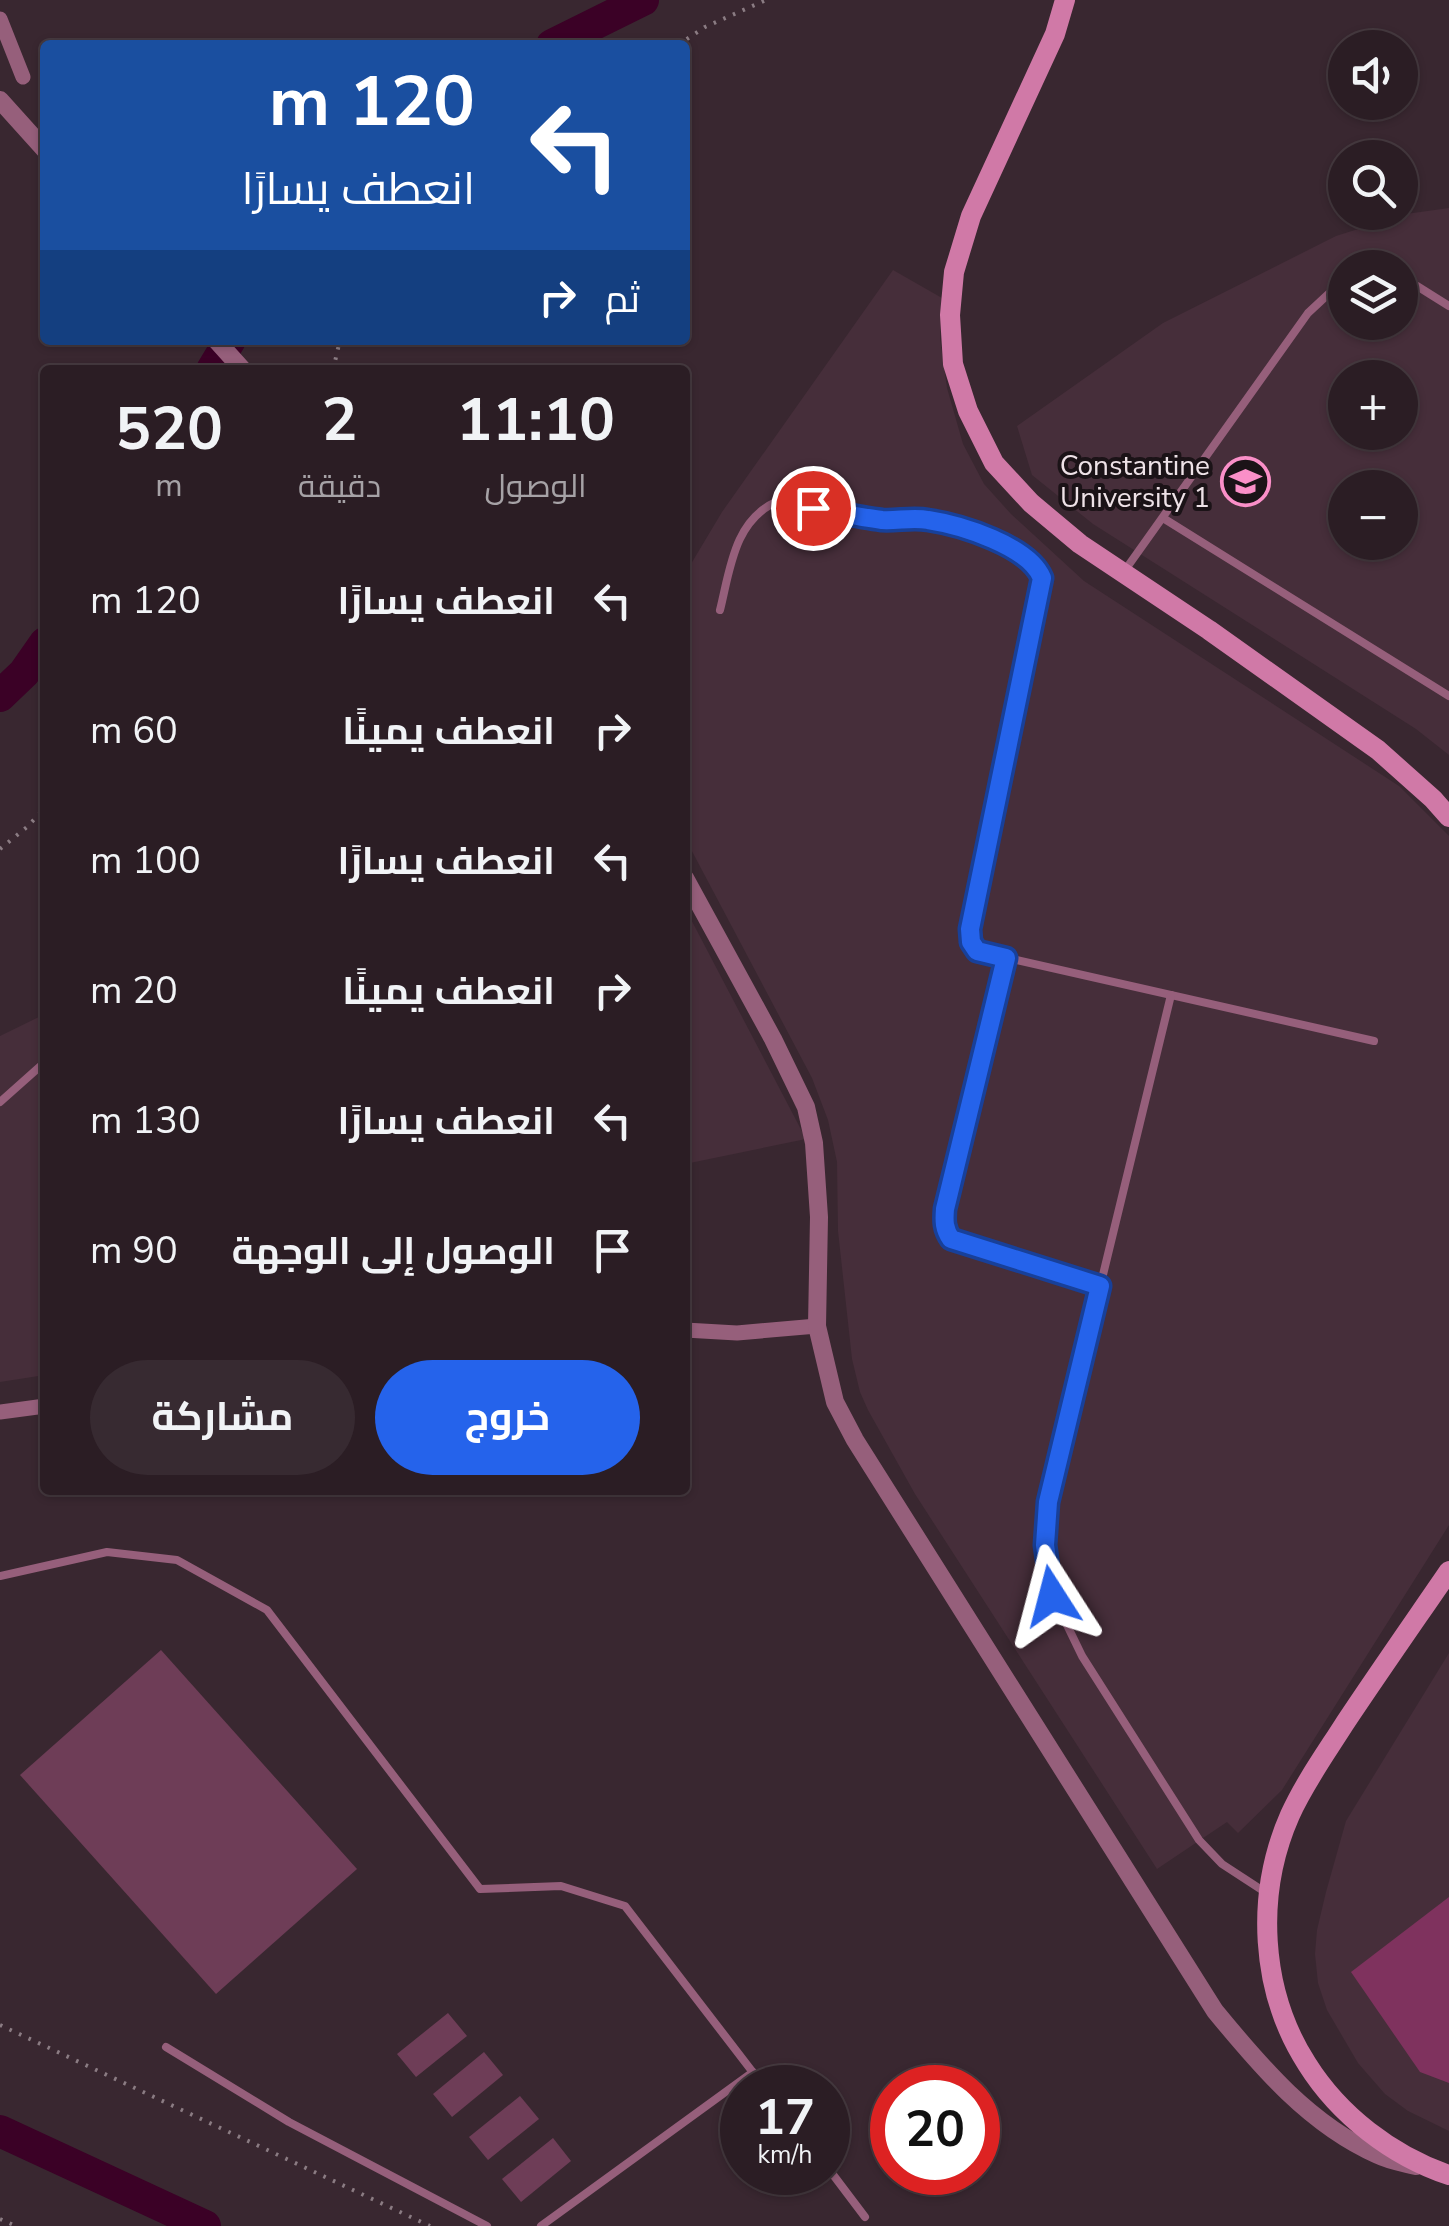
<!DOCTYPE html>
<html lang="ar">
<meta charset="utf-8">
<style>
body{margin:0;font-family:"Nunito Sans",Cairo,sans-serif;background:#372a31;color:#f1f3f6;direction:rtl;height:100vh;display:flex;flex-direction:column;font-size:38px;white-space:nowrap}
*{box-sizing:border-box;margin:0}
p{font-size:32px;color:#a6a2a6}
.icon{flex:none;width:55px;height:55px;fill:none;stroke:currentColor;stroke-width:2;stroke-linecap:round;stroke-linejoin:round}
.map{position:relative;flex:1;overflow:hidden;direction:ltr}
.details{position:absolute;left:40px;top:365px;width:650px;height:1130px;display:flex;flex-direction:column;background:#2b1d24;border-radius:10px;box-shadow:0 2px 8px #0004,0 0 0 2px #473b41;direction:rtl}
.details>*{flex:none}
.top-card{position:absolute;left:40px;top:40px;width:650px;height:305px;border-radius:10px;box-shadow:0 2px 8px #0004,0 0 0 2px #473b41;direction:rtl;background:#1a4fa0;color:#fff;overflow:hidden}
.controls{position:absolute;left:1328px;top:30px;display:grid;gap:20px}
.controls a{display:grid;place-items:center;width:90px;height:90px;border-radius:50%;background:#2b1d24;box-shadow:0 2px 8px #0004,0 0 0 2px #473b41;font-size:50px}
.speed{position:absolute;left:720px;top:2065px;display:flex;gap:20px;font-size:50px;font-weight:700;text-align:center}
.speed>*{display:grid;place-content:center;width:130px;height:130px;border-radius:50%;background:#2b1d24;box-shadow:0 2px 8px #0004,0 0 0 2px #473b41;line-height:1}
.speed small{font-size:25px;font-weight:400}
.speed .limit{border:15px solid #d22;background:#fff;color:#111}
.pin{position:absolute;display:grid;place-items:center;width:85px;height:85px;color:#fff;margin:-42px;border:5px solid #fff;border-radius:50%;box-shadow:0 2px 10px #0007}
.me{position:absolute;width:110px;margin:-55px;rotate:351deg;stroke-linejoin:round;filter:drop-shadow(0 0 8px #0008)}
.turn{display:flex;align-items:center;gap:35px;height:210px;padding:0 50px;font-size:45px}
.turn .icon{width:130px;height:130px;stroke-width:2.5}
.turn b{display:block;font-size:70px;line-height:85px}
.then{display:flex;align-items:center;height:95px;padding:0 50px;background:#0003;gap:20px;font-size:38px}
.eta{display:flex;justify-content:space-evenly;align-items:center;height:170px;text-align:center}
.eta b{font-size:60px;font-weight:700;line-height:70px}
.cta{display:flex;gap:20px;margin-top:auto;padding:20px 50px}
.cta a{flex:1;height:115px;border-radius:60px;background:#2563eb;color:#fff;font-size:40px;font-weight:700;line-height:115px;text-align:center}
.cta a+a{background:#372a31;color:#f1f3f6}
ul{padding:0;list-style:none}
li{display:flex;align-items:center;gap:30px;height:130px;padding:0 50px}
li div{flex:1}
li b{display:block;font-size:38px}
li em{font-style:normal}
.map>svg:first-child{display:block}
.built{fill:#462e3a;fill-rule:evenodd}
.green{fill:#6e3d57}
.forest{fill:#7f325e}
.lines{fill:none;stroke-linecap:round;stroke-linejoin:round}
.river{stroke:#3b0126;stroke-width:32}
.path{stroke:#8b7c83;stroke-width:4;stroke-dasharray:2.5 8;stroke-linecap:butt}
.service{stroke:#965f7b;stroke-width:8}
.minor{stroke:#965f7b;stroke-width:15}
.tertiary{stroke:#965f7b;stroke-width:18}
.secondary{stroke:#d079a7;stroke-width:20}
.route-casing{stroke:#184099;stroke-width:25}
.route{stroke:#2563eb;stroke-width:18}
.labels{text-anchor:middle;stroke-width:8;stroke-linejoin:round;paint-order:stroke}
.poi-label{font-size:28px;fill:#eee2e7;stroke:#1b1317;text-anchor:end}
</style>
<div class="map">
<svg width="1449" height="2226" viewBox="0 0 1449 2226">
<rect width="100%" height="100%" fill="#392730"/>
<!-- built -->
<g class="built">
<path d="M1449,208V755L1416,729L1093,524L1032,475L1017,426L1163,323L1336,236L1406,214ZM1345,268H1400V322H1345ZM1345,378H1400V432H1345ZM1345,488H1400V542H1345Z"/>
<polygon points="893,270 942,298 940,339 947,388 963,444 984,484 1011,514 1084,581 1399,786 1449,836 1449,1525 1282,1790 1238,1833 1227,1822 1157,1869 915,1494 868,1410 860,1392 852,1359 838,1231 837,1162 828,1120 812,1078 685,838 685,574 722,512"/>
<polygon points="685,908 806,1139 685,1164"/>
<polygon points="45,1014 45,1375 0,1382 0,1036"/>
<polygon points="1449,1653 1449,2131 1408,2111 1385,2094 1358,2063 1327,2010 1318,1983 1315,1954 1317,1930 1326,1892 1346,1821"/>
</g>
<!-- green -->
<g class="green">
<polygon points="161,1650 357,1869 216,1994 20,1775"/>
<polygon points="448,2013 467,2036 416,2077 397,2054"/>
<polygon points="484,2052 503,2075 452,2117 433,2094"/>
<polygon points="520,2096 539,2119 488,2160 469,2137"/>
<polygon points="553,2138 571,2161 521,2202 502,2179"/>
</g>
<!-- forest -->
<polygon class="forest" points="1449,1897 1449,2083 1420,2072 1351,1972"/>
<g class="lines">
<!-- river -->
<g class="river">
<polyline points="552,45 643,0"/>
<polyline points="212,370 230,340"/>
<polyline points="0,696 24,673 45,643"/>
<polyline points="0,2131 205,2226"/>
</g>
<!-- path -->
<g class="path">
<polyline points="678,45 705,27 766,0"/>
<polyline points="333,370 340,340"/>
<polyline points="0,849 27,827 45,808"/>
<polyline points="0,2025 430,2226"/>
<polyline points="0,2219 16,2226"/>
</g>
<!-- service -->
<g class="service">
<polyline points="1400,282 1417,286 1449,306"/>
<polyline points="1163,518 1449,696"/>
<polyline points="1123,573 1308,313 1337,286 1345,284"/>
<path d="M720,610C730,570 734,521 776,502L887,520C900,519 913,518 926,519C959,524 1029,546 1041,578L969,929L971,942L977,951L1374,1041"/>
<polyline points="1006,958 945,1209 946,1232 951,1239 1100,1286"/>
<polyline points="1171,995 1048,1501 1045,1545 1053,1596 1082,1656 1199,1840 1222,1864 1268,1894"/>
<polyline points="0,1102 45,1062"/>
<polyline points="0,1576 107,1552 177,1560 267,1610 480,1889 561,1886 625,1906 765,2088"/>
<polyline points="166,2047 289,2122 487,2226"/>
<polyline points="828,2168 865,2217"/>
<polyline points="541,2226 753,2072"/>
</g>
<!-- minor -->
<g class="minor">
<polyline points="0,19 23,77"/>
<polyline points="685,1330 737,1333 817,1326"/>
<polyline points="0,1412 45,1406"/>
</g>
<!-- tertiary -->
<g class="tertiary">
<polyline points="0,100 45,150"/>
<polyline points="216,340 243,370"/>
<path d="M685,878L773,1039L806,1107L814,1143L819,1217L817,1326L835,1402L855,1440L1215,2011C1261,2067 1310,2125 1378,2155C1390,2161 1404,2163 1416,2166"/>
</g>
<!-- secondary -->
<g class="secondary">
<polyline points="1065,0 1055,34 971,216 954,272 950,315 953,364 968,411 994,463 1031,503 1080,544 1209,630 1378,750 1433,799 1449,817"/>
<path d="M1449,1571C1414,1622 1379,1672 1345,1723C1326,1753 1305,1782 1290,1815C1255,1894 1260,1991 1307,2064C1339,2115 1392,2156 1449,2175"/>
</g>
</g>
<g class="lines">
<defs>
<path id="route" d="M813,508C836,512 859,517 882,520C897,521 913,517 928,520C961,525 1029,546 1042,578L970,929L971,942L977,951L1006,958L945,1209C944,1221 944,1229 951,1239L1100,1286L1048,1502L1045,1545L1052,1596"/>
</defs>
<!-- route casing -->
<use href="#route" class="route-casing"/>
<!-- route -->
<use href="#route" class="route"/>
</g>
<!-- icons -->
<defs>
<symbol id="university-ring" viewBox="-11 -11 22 22"><circle r="9.5" fill="#1b1317" stroke="#fa8fc8" stroke-width="1.5"/><path d="M0-5L7-2L0 1L-7-2ZM-4 1L0 2.5L4 1V4Q0 6-4 4Z" fill="#fa8fc8"/></symbol>
</defs>
<g fill-rule="evenodd">
<use href="#university-ring" x="1218" y="454" width="55" height="55"/>
</g>
<g class="labels">
<!-- poi labels -->
<g class="poi-label">
<text x="1210" y="475">Constantine<tspan x="1210" dy="32">University 1</tspan></text>
</g>
</g>
</svg>
<div class="controls">
<a><svg class="icon" aria-label="sound" viewBox="0 0 24 24"><path d="M4 9h4l5-4v14l-5-4H4zM17 9q2 3 0 6"/></svg></a>
<a><svg class="icon" aria-label="search" viewBox="0 0 24 24"><circle cx="10" cy="10" r="6"/><path d="M15 15l6 6"/></svg></a>
<a><svg class="icon" aria-label="layers" viewBox="0 0 24 24"><path d="M12 4l9 5-9 5-9-5zM3 14l9 5 9-5"/></svg></a>
<a>+</a>
<a>−</a>
</div>
<div class="speed"><div>17<small>km/h</small></div><div class="limit">20</div></div>
<div class="pin" style="left:813px;top:508px;background:#d93025"><svg class="icon" aria-label="arrive" viewBox="0 0 24 24"><path d="M6 21V4h12l-3 4 3 4H6"/></svg></div>
<svg class="me" style="left:1052px;top:1596px" viewBox="-20 -20 40 40"><path d="M0-17L14 15 0 8-14 15z" fill="#2563eb" stroke="#fff" stroke-width="4"/></svg>
<div class="top-card">
<div class="turn"><svg class="icon" aria-label="left" viewBox="0 0 24 24"><path d="M17 20v-9H6M10 6l-5 5 5 5"/></svg><div><b>120 m</b>انعطف يسارًا</div></div>
<div class="then">ثم<svg class="icon" aria-label="right" viewBox="0 0 24 24"><path d="M7 20v-9h11M14 6l5 5-5 5"/></svg></div>
</div>
<section class="details">
<div class="eta">
<div><b>11:10</b><p>الوصول</p></div>
<div><b>2</b><p>دقيقة</p></div>
<div><b>520</b><p>m</p></div>
</div>
<ul>
<li><svg class="icon" aria-label="left" viewBox="0 0 24 24"><path d="M17 20v-9H6M10 6l-5 5 5 5"/></svg><div><b>انعطف يسارًا</b></div><em>120 m</em></li>
<li><svg class="icon" aria-label="right" viewBox="0 0 24 24"><path d="M7 20v-9h11M14 6l5 5-5 5"/></svg><div><b>انعطف يمينًا</b></div><em>60 m</em></li>
<li><svg class="icon" aria-label="left" viewBox="0 0 24 24"><path d="M17 20v-9H6M10 6l-5 5 5 5"/></svg><div><b>انعطف يسارًا</b></div><em>100 m</em></li>
<li><svg class="icon" aria-label="right" viewBox="0 0 24 24"><path d="M7 20v-9h11M14 6l5 5-5 5"/></svg><div><b>انعطف يمينًا</b></div><em>20 m</em></li>
<li><svg class="icon" aria-label="left" viewBox="0 0 24 24"><path d="M17 20v-9H6M10 6l-5 5 5 5"/></svg><div><b>انعطف يسارًا</b></div><em>130 m</em></li>
<li><svg class="icon" aria-label="arrive" viewBox="0 0 24 24"><path d="M6 21V4h12l-3 4 3 4H6"/></svg><div><b>الوصول إلى الوجهة</b></div><em>90 m</em></li>
</ul>
<div class="cta"><a>خروج</a><a>مشاركة</a></div>
</section>
</div>
